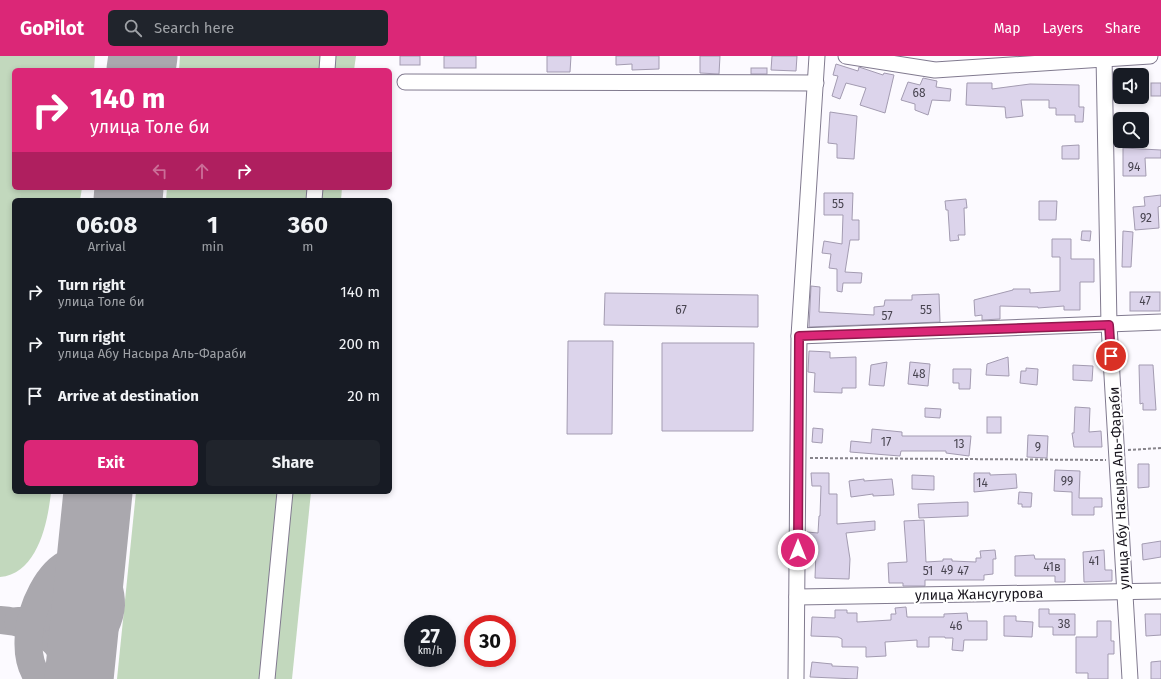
<!DOCTYPE html>
<meta charset="utf-8">
<style>
body{margin:0;font-family:"Fira Sans",sans-serif;background:#20242c;color:#f1f3f6;height:100vh;display:flex;flex-direction:column;font-size:15px;white-space:nowrap}
*{box-sizing:border-box;margin:0}
p{font-size:13px;color:#9ea1a6}
.icon{flex:none;width:22px;height:22px;fill:none;stroke:currentColor;stroke-width:2;stroke-linecap:round;stroke-linejoin:round}
.map{position:relative;flex:1;overflow:hidden}
.drawer{position:absolute;left:12px;top:142px;width:380px;height:296px;display:flex;flex-direction:column;background:#171b24;border-radius:6px;box-shadow:0 2px 6px #0003}
.drawer>*{flex:none}
.banner{position:absolute;left:12px;top:12px;width:380px;height:122px;border-radius:6px;box-shadow:0 2px 6px #0003;background:#db2777;color:#fff;overflow:hidden}
.controls{position:absolute;left:1113px;top:12px;display:grid;gap:8px}
.controls a{display:grid;place-items:center;width:36px;height:36px;border-radius:6px;background:#171b24;box-shadow:0 2px 6px #0003;font-size:20px}
.speed{position:absolute;left:404px;top:559px;display:flex;gap:8px;font-size:20px;font-weight:700;text-align:center}
.speed>*{display:grid;place-content:center;width:52px;height:52px;border-radius:50%;background:#171b24;box-shadow:0 2px 6px #0003;line-height:1}
.speed small{font-size:10px;font-weight:400}
.speed .limit{border:6px solid #d22;background:#fff;color:#111}
.pin{position:absolute;display:grid;place-items:center;width:34px;height:34px;color:#fff;margin:-17px;border:2px solid #fff;border-radius:50%;box-shadow:0 1px 4px #0007}
.me{position:absolute;width:44px;margin:-22px;rotate:0deg;stroke-linejoin:round;filter:drop-shadow(0 0 3px #0008)}
.turn{display:flex;align-items:center;gap:14px;height:84px;padding:0 12px;font-size:18px}
.turn .icon{width:52px;height:52px;stroke-width:2.5}
.turn b{display:block;font-size:28px;line-height:34px}
.lanes{display:flex;align-items:center;height:38px;padding:0 12px;background:#0003;justify-content:center;gap:20px;direction:ltr}
.lanes .off{opacity:.35}
.eta{display:flex;justify-content:space-evenly;align-items:center;height:68px;text-align:center}
.eta b{font-size:24px;font-weight:700;line-height:28px}
.action{display:flex;gap:8px;margin-top:auto;padding:8px 12px}
.action a{flex:1;height:46px;border-radius:6px;background:#db2777;color:#fff;font-size:16px;font-weight:700;line-height:46px;text-align:center}
.action a+a{background:#20242c;color:#f1f3f6}
ul{padding:0;list-style:none}
li{display:flex;align-items:center;gap:12px;height:52px;padding:0 12px}
li div{flex:1}
li b{display:block;font-size:15px}
li em{font-style:normal}
header{display:flex;align-items:center;gap:24px;box-sizing:border-box;height:56px;padding:0 20px;background:#db2777;color:#fff}
header strong{font-size:19px}
nav{display:flex;gap:22px;margin-inline-start:auto;font-size:14px}
.search{width:280px;height:36px;background:#20242c;display:flex;align-items:center;gap:10px;box-sizing:border-box;padding:0 14px;border-radius:6px;color:#9ea1a6;font-size:15px}
.map>svg:first-child{display:block}
.green{fill:#c2d8bd}
.lines{fill:none;stroke-linecap:round;stroke-linejoin:round}
.taxiway{stroke:#aaa8ae;stroke-width:28}
.runway{stroke:#aaa8ae;stroke-width:69}
.building{fill:#dcd4eb;stroke:#a39bb1}
.minor-casing{stroke:#817a8f;stroke-width:17}
.path{stroke:#86838a;stroke-width:2;stroke-dasharray:3 2;stroke-linecap:butt}
.minor{stroke:#fff;stroke-width:15}
.route-casing{stroke:#8e194d;stroke-width:10}
.route{stroke:#db2777;stroke-width:7}
.labels{text-anchor:middle;stroke-width:4;stroke-linejoin:round;paint-order:stroke}
.number-label{font-size:12px;fill:#484450}
.street-label{font-size:14px;fill:#17141c;stroke:#fff}
</style>
<header>
<strong>GoPilot</strong>
<div class="search"><svg class="icon" aria-label="search" viewBox="0 0 24 24"><circle cx="10" cy="10" r="6"/><path d="M15 15l6 6"/></svg>Search here</div>
<nav><a>Map</a><a>Layers</a><a>Share</a></nav>
</header>
<div class="map">
<svg width="1161" height="623" viewBox="0 0 1161 623">
<rect width="100%" height="100%" fill="#fcfaff"/>
<!-- green -->
<g class="green">
<path d="M0,0H95L94,14H14V132H82L80,144H14V436H51C48,465 38,518 0,521Z"/>
<polygon points="180,0 356,0 354,14 179,14"/>
<polygon points="167,132 342,132 341,144 166,144"/>
<polygon points="136,436 311,436 292,623 117,623"/>
</g>
<g class="lines">
<!-- taxiway -->
<g class="taxiway">
<path d="M0,564C40,567 62,584 75,623"/>
<path d="M18,565C59,565 74,542 91,508"/>
<path d="M39,623C5,579 61,469 100,516C108,525 111,537 111,549C109,577 85,595 79,621"/>
</g>
<!-- runway -->
<g class="runway">
<polyline points="141,14 143,0"/>
<polyline points="128,144 129,132"/>
<polyline points="79,623 98,436"/>
</g>
</g>
<!-- building -->
<g class="building">
<rect x="400" y="0" width="20" height="9"/>
<rect x="444" y="0" width="32" height="12"/>
<polygon points="547,0 571,0 570,16 547,16"/>
<polygon points="616,0 659,0 659,13 632,14 632,8 616,9"/>
<polygon points="700,0 720,0 719,18 700,17"/>
<polygon points="772,0 797,0 796,15 771,14"/>
<polygon points="836,8 858,15 859,11 883,19 884,17 894,19 885,57 860,49 866,32 846,27 840,43 832,40 838,20 833,19"/>
<rect x="751" y="12" width="16" height="6"/>
<polygon points="923,22 937,25 936,31 951,33 950,45 932,44 928,59 915,54 915,48 901,44 908,26 920,29"/>
<polygon points="967,27 992,27 992,33 1030,28 1079,29 1079,51 1084,51 1083,66 1075,66 1075,59 1056,59 1056,52 1049,52 1049,44 1021,44 1023,60 1006,62 1005,51 966,49"/>
<rect x="1151" y="27" width="10" height="13"/>
<polygon points="830,56 857,60 854,103 837,102 837,88 828,87"/>
<polygon points="1079,89 1079,103 1062,103 1062,90"/>
<polygon points="1123,92 1161,94 1161,102 1145,102 1146,120 1123,120"/>
<polygon points="824,137 853,137 852,164 859,164 859,184 850,184 845,216 862,217 861,227 843,227 842,236 837,235 837,213 829,212 831,198 822,197 824,185 842,188 843,159 824,159"/>
<polygon points="1161,139 1161,150 1158,151 1159,172 1135,174 1133,151 1145,150 1144,141"/>
<polygon points="966,143 967,152 964,152 965,179 958,179 959,184 950,185 948,154 946,154 945,145"/>
<polygon points="1039,145 1057,145 1056,164 1039,164"/>
<polygon points="1082,175 1091,175 1090,185 1081,184"/>
<polygon points="1123,175 1133,176 1131,211 1122,211"/>
<polygon points="1052,183 1071,183 1071,203 1094,203 1094,226 1080,226 1080,254 1064,254 1064,250 1038,252 1038,251 1000,250 1000,263 982,264 982,259 975,260 974,244 1013,234 1013,233 1030,233 1030,237 1060,235 1060,201 1052,201"/>
<polygon points="811,230 820,231 819,256 874,259 874,251 884,250 885,244 912,244 912,239 939,238 940,266 809,271"/>
<rect x="1130" y="236" width="30" height="19"/>
<polygon points="605,237 758,239 758,271 604,269"/>
<polygon points="568,285 613,285 612,378 567,378"/>
<polygon points="662,287 754,287 753,375 662,375"/>
<polygon points="809,295 830,296 830,302 856,301 856,332 842,332 842,337 814,336 815,317 808,316"/>
<polygon points="1008,301 1009,320 986,319 987,308"/>
<polygon points="887,306 884,330 869,329 871,309"/>
<polygon points="910,306 930,308 928,330 908,328"/>
<polygon points="1073,309 1093,310 1092,325 1073,324"/>
<polygon points="1139,309 1153,309 1156,354 1143,354 1143,347 1140,348"/>
<polygon points="1026,312 1038,313 1037,329 1020,327 1021,315 1026,315"/>
<polygon points="953,313 971,313 970,333 959,333 959,327 953,327"/>
<polygon points="1075,351 1090,352 1089,376 1101,375 1102,391 1074,391 1072,377 1074,377"/>
<polygon points="925,352 941,353 940,362 925,361"/>
<rect x="987" y="361" width="14" height="16"/>
<polygon points="813,372 823,373 822,387 812,386"/>
<polygon points="872,373 902,376 902,380 971,380 969,400 946,397 946,395 901,395 900,400 850,396 851,385 871,387"/>
<polygon points="1028,379 1048,380 1047,402 1027,401"/>
<polygon points="1138,408 1149,408 1149,431 1138,432"/>
<polygon points="1055,414 1080,415 1079,442 1102,442 1102,451 1094,451 1094,459 1072,459 1072,436 1054,435"/>
<polygon points="811,417 829,417 829,438 837,438 837,468 875,465 875,474 846,477 850,503 849,523 815,522 816,495 806,495 806,485 807,476 818,477 819,460 820,460 821,430 812,430"/>
<polygon points="974,417 990,417 990,419 1016,418 1017,432 974,436"/>
<polygon points="912,419 934,420 934,434 912,433"/>
<polygon points="864,423 864,425 892,423 894,439 873,440 873,438 851,441 849,425"/>
<polygon points="1019,436 1032,437 1031,451 1022,451 1022,448 1018,448"/>
<polygon points="968,446 968,460 919,462 918,448"/>
<polygon points="924,464 926,506 943,505 943,503 952,503 952,505 976,506 976,502 981,502 980,495 995,494 996,503 993,503 993,518 984,519 984,524 925,524 925,530 903,530 903,527 889,527 888,507 907,506 904,465"/>
<polygon points="1161,485 1161,501 1143,504 1142,488"/>
<polygon points="1104,494 1105,514 1112,514 1112,525 1084,526 1083,496"/>
<polygon points="1034,499 1035,503 1065,503 1065,526 1055,526 1055,520 1015,520 1015,500"/>
<polygon points="906,551 907,561 944,561 944,558 967,557 968,565 987,565 987,584 964,584 963,595 952,594 953,582 945,582 945,581 929,581 929,591 917,591 917,584 885,586 886,600 866,601 866,591 842,591 842,583 838,581 811,580 812,561 835,562 835,554 847,554 847,557 857,557 857,566 891,564 891,558 896,558 895,552"/>
<polygon points="1039,553 1049,553 1049,558 1075,558 1075,579 1053,579 1053,571 1039,571"/>
<polygon points="1145,558 1161,558 1161,579 1146,580"/>
<polygon points="1004,560 1016,560 1016,565 1033,566 1032,581 1004,580"/>
<polygon points="1097,565 1111,565 1111,585 1114,585 1114,598 1108,598 1108,623 1088,623 1088,617 1076,617 1076,581 1097,581"/>
<polygon points="1161,605 1161,623 1151,623 1151,606"/>
<polygon points="812,606 832,608 832,610 858,611 857,623 810,621"/>
</g>
<g class="lines">
<defs>
<g id="minor">
<polyline points="846,0 935,14 1150,0"/>
<polyline points="1104,0 1109,269 1130,623"/>
<polyline points="327,14 328,0"/>
<polyline points="405,26 816,27"/>
<polyline points="314,144 315,132"/>
<polyline points="799,280 1161,266"/>
<polyline points="797,541 1161,535"/>
<polyline points="267,623 285,436"/>
<polyline points="796,623 799,280 817,0"/>
</g>
</defs>
<!-- minor casing -->
<use href="#minor" class="minor-casing"/>
<!-- path -->
<g class="path">
<polyline points="1128,394 1161,392"/>
<polyline points="810,402 1106,404"/>
</g>
<!-- minor -->
<use href="#minor" class="minor"/>
</g>
<g class="lines">
<defs>
<polyline id="route" points="798,494 799,280 1109,269 1111,300"/>
</defs>
<!-- route casing -->
<use href="#route" class="route-casing"/>
<!-- route -->
<use href="#route" class="route"/>
</g>
<g class="labels">
<!-- number labels -->
<g class="number-label">
<text x="919" y="41">68</text>
<text x="1134" y="115">94</text>
<text x="838" y="152">55</text>
<text x="1146" y="166">92</text>
<text x="1145" y="249">47</text>
<text x="681" y="258">67</text>
<text x="926" y="258">55</text>
<text x="887" y="264">57</text>
<text x="919" y="322">48</text>
<text x="886" y="390">17</text>
<text x="959" y="392">13</text>
<text x="1038" y="395">9</text>
<text x="1067" y="429">99</text>
<text x="982" y="431">14</text>
<text x="1094" y="509">41</text>
<text x="1052" y="515">41в</text>
<text x="947" y="518">49</text>
<text x="928" y="519">51</text>
<text x="963" y="519">47</text>
<text x="1064" y="572">38</text>
<text x="956" y="574">46</text>
</g>
<!-- street labels -->
<g class="street-label">
<text transform="translate(1119 432) rotate(-93)" y="5">улица Абу Насыра Аль-Фараби</text>
<text transform="translate(979 538) rotate(-1)" y="5">улица Жансугурова</text>
</g>
</g>
</svg>
<div class="controls">
<a><svg class="icon" aria-label="sound" viewBox="0 0 24 24"><path d="M4 9h4l5-4v14l-5-4H4zM17 9q2 3 0 6"/></svg></a>
<a><svg class="icon" aria-label="search" viewBox="0 0 24 24"><circle cx="10" cy="10" r="6"/><path d="M15 15l6 6"/></svg></a>
</div>
<div class="speed"><div>27<small>km/h</small></div><div class="limit">30</div></div>
<div class="pin" style="left:1111px;top:300px;background:#d93025"><svg class="icon" aria-label="arrive" viewBox="0 0 24 24"><path d="M6 21V4h12l-3 4 3 4H6"/></svg></div>
<svg class="me" style="left:798px;top:494px" viewBox="-20 -20 40 40"><circle r="17" fill="#db2777" stroke="#fff" stroke-width="3"/><path d="M0-11L8 9 0 5-8 9z" fill="#fff"/></svg>
<div class="banner">
<div class="turn"><svg class="icon" aria-label="right" viewBox="0 0 24 24"><path d="M7 20v-9h11M14 6l5 5-5 5"/></svg><div><b>140 m</b>улица Толе би</div></div>
<div class="lanes"><svg class="icon off" aria-label="left" viewBox="0 0 24 24"><path d="M17 20v-9H6M10 6l-5 5 5 5"/></svg><svg class="icon off" aria-label="ahead" viewBox="0 0 24 24"><path d="M12 20V5M6 11l6-6 6 6"/></svg><svg class="icon" aria-label="right" viewBox="0 0 24 24"><path d="M7 20v-9h11M14 6l5 5-5 5"/></svg></div>
</div>
<section class="drawer">
<div class="eta">
<div><b>06:08</b><p>Arrival</p></div>
<div><b>1</b><p>min</p></div>
<div><b>360</b><p>m</p></div>
</div>
<ul>
<li><svg class="icon" aria-label="right" viewBox="0 0 24 24"><path d="M7 20v-9h11M14 6l5 5-5 5"/></svg><div><b>Turn right</b><p>улица Толе би</p></div><em>140 m</em></li>
<li><svg class="icon" aria-label="right" viewBox="0 0 24 24"><path d="M7 20v-9h11M14 6l5 5-5 5"/></svg><div><b>Turn right</b><p>улица Абу Насыра Аль-Фараби</p></div><em>200 m</em></li>
<li><svg class="icon" aria-label="arrive" viewBox="0 0 24 24"><path d="M6 21V4h12l-3 4 3 4H6"/></svg><div><b>Arrive at destination</b></div><em>20 m</em></li>
</ul>
<div class="action"><a>Exit</a><a>Share</a></div>
</section>
</div>
